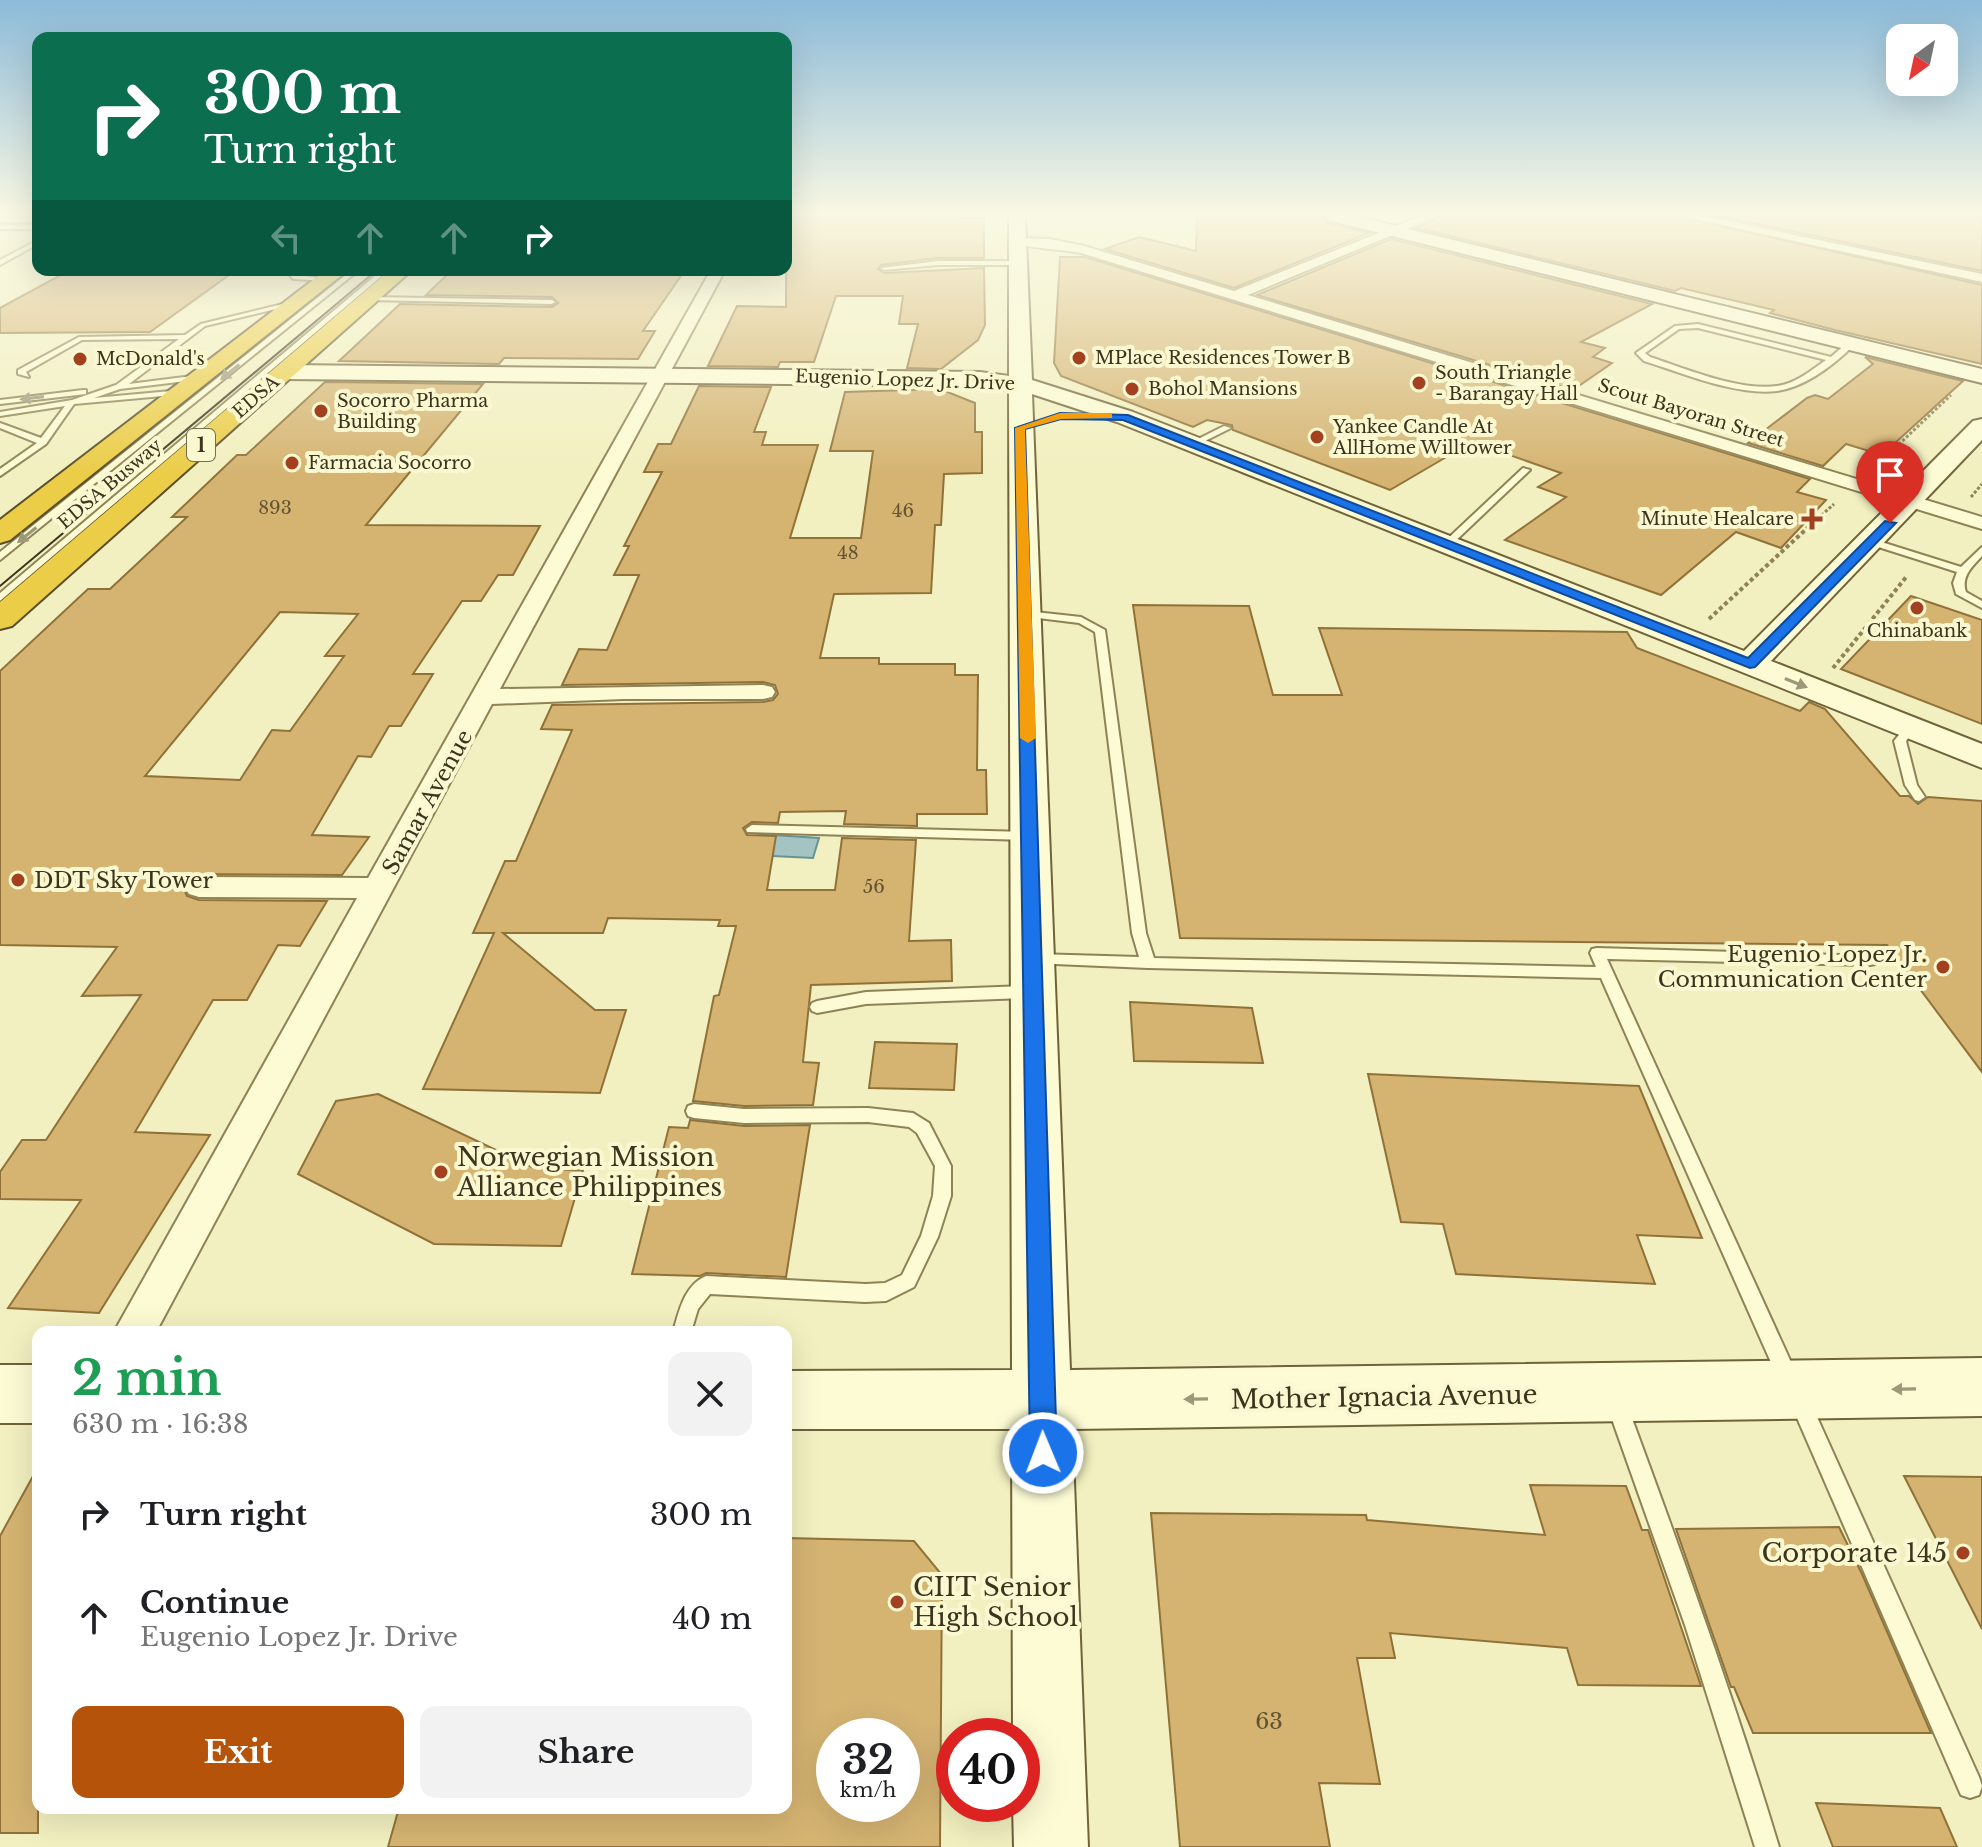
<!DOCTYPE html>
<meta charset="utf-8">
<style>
body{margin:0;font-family:"Libre Baskerville",serif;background:#f2f2f2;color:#202124;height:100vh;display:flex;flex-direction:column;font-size:30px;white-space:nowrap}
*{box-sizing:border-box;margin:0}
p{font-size:26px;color:#757577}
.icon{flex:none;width:44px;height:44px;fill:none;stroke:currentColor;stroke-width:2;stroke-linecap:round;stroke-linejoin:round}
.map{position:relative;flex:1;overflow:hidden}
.side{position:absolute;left:32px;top:1326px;width:760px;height:488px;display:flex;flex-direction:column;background:#fff;border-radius:16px;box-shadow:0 8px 32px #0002}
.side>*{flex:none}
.top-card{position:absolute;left:32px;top:32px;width:760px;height:244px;border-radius:16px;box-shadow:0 8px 32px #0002;background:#0b6e4f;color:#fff;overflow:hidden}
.needle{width:52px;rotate:213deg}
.buttons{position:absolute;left:1886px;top:24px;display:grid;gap:16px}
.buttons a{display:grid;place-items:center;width:72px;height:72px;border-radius:16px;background:#fff;box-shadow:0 8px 32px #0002;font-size:40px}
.speed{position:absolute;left:816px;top:1718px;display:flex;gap:16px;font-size:40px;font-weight:700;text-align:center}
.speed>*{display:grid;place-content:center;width:104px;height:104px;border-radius:50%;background:#fff;box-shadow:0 8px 32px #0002;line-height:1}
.speed small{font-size:20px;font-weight:400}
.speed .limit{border:12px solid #d22;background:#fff;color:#111}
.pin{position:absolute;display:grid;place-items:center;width:68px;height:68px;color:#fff;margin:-82px -34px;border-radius:50% 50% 50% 0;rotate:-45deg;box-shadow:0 0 8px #0007}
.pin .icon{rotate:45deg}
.me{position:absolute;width:88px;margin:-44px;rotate:359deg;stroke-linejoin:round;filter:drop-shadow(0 0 6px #0008)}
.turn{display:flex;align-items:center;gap:28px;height:168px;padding:0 40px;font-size:36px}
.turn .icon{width:104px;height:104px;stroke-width:2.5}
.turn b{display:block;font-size:56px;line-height:68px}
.lanes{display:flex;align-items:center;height:76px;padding:0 40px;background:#0003;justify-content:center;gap:40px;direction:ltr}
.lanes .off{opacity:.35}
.round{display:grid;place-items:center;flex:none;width:84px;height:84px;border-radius:16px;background:#f2f2f2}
.summary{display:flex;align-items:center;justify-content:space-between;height:136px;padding:0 40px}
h1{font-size:48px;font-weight:700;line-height:60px;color:#1e9e55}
.action{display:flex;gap:16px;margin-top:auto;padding:16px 40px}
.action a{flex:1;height:92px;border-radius:16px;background:#b45309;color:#fff;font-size:32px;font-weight:700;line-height:92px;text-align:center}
.action a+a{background:#f2f2f2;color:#202124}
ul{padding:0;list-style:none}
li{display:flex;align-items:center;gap:24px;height:104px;padding:0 40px}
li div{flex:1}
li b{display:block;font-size:30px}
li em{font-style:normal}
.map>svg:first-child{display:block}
.water{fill:#a3c4c3;stroke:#699393;stroke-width:2}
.building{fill:#d5b472;stroke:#907239;stroke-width:2;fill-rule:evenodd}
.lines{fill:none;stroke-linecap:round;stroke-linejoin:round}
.lane-casing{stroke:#8e8256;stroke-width:4}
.street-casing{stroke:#8e8256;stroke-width:4}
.secondary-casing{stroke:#706239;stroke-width:4}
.highway-casing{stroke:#5b4e2b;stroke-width:4}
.path-far1{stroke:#8e8256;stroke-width:3;stroke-dasharray:3 2;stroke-linecap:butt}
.path{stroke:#8e8256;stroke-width:4;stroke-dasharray:4 3;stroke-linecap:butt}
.lane{fill:#fcfbd4;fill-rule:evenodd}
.street{fill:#fcfbd4;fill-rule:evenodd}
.secondary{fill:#fcfbd4;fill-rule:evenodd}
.highway{fill:#ebcd48;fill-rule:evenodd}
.tram{stroke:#3c341c;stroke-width:2}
.oneway{fill:#9c9878}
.route{fill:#1a73e8;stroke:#114b97;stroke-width:2}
.slow{fill:#f59e0b}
.poi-dot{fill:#a3401f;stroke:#f9f8d1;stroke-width:3}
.labels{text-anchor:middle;stroke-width:8;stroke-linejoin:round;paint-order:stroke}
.far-poi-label{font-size:18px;fill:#3c341c;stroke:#f9f8d1;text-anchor:start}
.far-street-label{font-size:18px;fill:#3c341c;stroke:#f9f8d1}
.number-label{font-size:18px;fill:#625432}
.shield{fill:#f9f8d1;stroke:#756f52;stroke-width:2}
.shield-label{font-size:20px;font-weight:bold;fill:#3c341c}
.street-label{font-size:22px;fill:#3c341c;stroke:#f9f8d1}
.poi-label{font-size:22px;fill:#3c341c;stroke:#f9f8d1;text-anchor:start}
.near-number-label{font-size:22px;fill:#625432}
.near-poi-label{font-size:26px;fill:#3c341c;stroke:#f9f8d1;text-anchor:start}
.near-street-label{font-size:26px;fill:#3c341c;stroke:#f9f8d1}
</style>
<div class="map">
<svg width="1982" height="1847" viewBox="0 0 1982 1847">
<rect width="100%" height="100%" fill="#f2f0c0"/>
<!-- water -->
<polygon class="water" points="758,834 819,838 813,858 752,855"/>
<!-- building -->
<g class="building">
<polygon points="786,216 984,218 984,258 938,258 881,265 878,269 884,273 984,268 985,325 978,340 941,369 907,368 918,324 899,324 903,296 836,296 814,362 780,362 778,367 708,366 737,306 786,307"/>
<polygon points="1197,216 1323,216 1327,223 1369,233 1234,288 1105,249 1139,237 1196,251"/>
<polygon points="1441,216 1677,216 1982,285 1982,364 1835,330 1770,313 1774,310 1681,288 1675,291 1417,228"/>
<polygon points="1719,216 1982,216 1982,271"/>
<polygon points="1391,239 1652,304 1581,342 1605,348 1593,357 1612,363 1573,390 1257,295"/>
<polygon points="1060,257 1085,257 1810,479 1797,492 1826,500 1781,548 1736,532 1661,595 1505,540 1566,497 1538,487 1561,473 1472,442 1390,490 1233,430 1232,425 1207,420 1193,427 1061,376 1054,363"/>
<polygon points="70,270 236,270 150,332 0,333 0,308"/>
<polygon points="452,270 685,270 643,331 655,331 638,359 504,358 499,364 339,361 400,304 552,307 558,303 552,297 426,295"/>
<polygon points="1865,357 1963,381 1882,455 1846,444 1823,466 1748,443 1807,398 1815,395 1828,399 1873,364"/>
<path d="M325,382L483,384L366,525L540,526L513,575H498L481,601H462L413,674H433L401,726H389L371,757L358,756L312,835L369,837L342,875L199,874L188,877L182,885L187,896L199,900L327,901L300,946L278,945L247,1000H213L135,1132L210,1135L99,1313L8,1308L81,1200L0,1199V1172L22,1140H46L141,995L82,996L117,947L0,945V671L88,589H110L187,517H172L237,455H246ZM280,612L358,614L325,656H344L290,731L272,730L240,780L145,776Z"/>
<polygon points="699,386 771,387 754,432 766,432 762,445 818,445 790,538 861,538 873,451 830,451 845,392 940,389 975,403 975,432 982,432 982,473 944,474 941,525 935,525 931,593 834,594 820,658 879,658 879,664 955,664 955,675 978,675 977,770 986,770 987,814 917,814 917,826 844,824 846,811 780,812 778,823 752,822 743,828 747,835 776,836 767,890 835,890 842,838 916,840 909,941 951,940 952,981 811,985 803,1062 819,1063 813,1105 744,1106 693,1101 714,996 719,995 736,926 718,926 720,920 608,918 603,933 503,933 595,1010 626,1010 600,1093 423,1089 494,933 473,933 505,861 516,861 572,730 541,729 552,705 763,702 773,700 778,694 775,685 763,682 562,685 579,649 607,650 639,575 614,575 629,546 624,546 662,472 644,472 658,444 671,444"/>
<polygon points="1911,596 1982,620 1982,724 1841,669"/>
<polygon points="1133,605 1249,606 1273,695 1342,695 1319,628 1627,632 1637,648 1800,711 1809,702 1825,709 1900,796 1909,796 1918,804 1928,797 1982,801 1982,1072 1887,945 1180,938"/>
<polygon points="1130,1002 1252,1008 1263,1063 1134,1061"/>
<polygon points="875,1042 957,1044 954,1090 869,1088"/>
<polygon points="1368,1074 1639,1086 1702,1238 1637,1235 1655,1284 1456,1274 1443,1224 1401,1222"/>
<polygon points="378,1094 536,1169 583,1170 561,1246 434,1244 298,1174 336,1101"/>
<polygon points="690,1120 744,1126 810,1125 786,1277 706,1273 700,1276 632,1274 669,1127 688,1128"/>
<polygon points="38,1467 38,1833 0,1833 0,1536"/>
<polygon points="1904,1476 1982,1477 1982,1629"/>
<polygon points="1530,1485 1626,1486 1642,1530 1648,1530 1701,1686 1578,1685 1567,1648 1390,1633 1395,1658 1357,1658 1380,1784 1319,1783 1330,1847 1180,1847 1151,1513 1366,1515 1367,1520 1545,1535"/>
<polygon points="1839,1527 1862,1574 1931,1733 1753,1733 1734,1687 1731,1687 1676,1529"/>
<path d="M786,1538L914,1541L942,1575L940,1847H388L399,1808H786ZM834,1736H902V1804H834Z"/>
<polygon points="1816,1803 1940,1808 1957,1847 1833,1847"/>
</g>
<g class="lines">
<defs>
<g id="lane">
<rect x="0" y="225" width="38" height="4"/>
<polygon points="38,240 38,244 0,265 0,260"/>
<polygon points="938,261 1019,261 1022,263 1019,265 938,265 884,270 881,268"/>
<polygon points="288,270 295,270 293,272 295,275 330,279 327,281 293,279 287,272"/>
<polygon points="352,270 359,270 0,560 0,552"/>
<polygon points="382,270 389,270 0,601 0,593"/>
<polygon points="370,297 552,300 555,302 552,304 368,300"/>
<polygon points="295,301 297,304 205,326 129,384 200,375 203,375 203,379 120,389 94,398 182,390 186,392 185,394 74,404 46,444 0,476 0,469 37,443 0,428 0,423 41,438 65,406 0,416 0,412 72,400 116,385 179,339 82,340 26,372 29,377 18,374 18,370 79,337 185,335 201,324"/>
<path d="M1698,324L1831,357L1849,341L1856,343C1836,363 1806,387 1777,391C1736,396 1683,373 1644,361L1636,353L1675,326ZM1698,328L1826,360C1812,370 1795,384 1777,386C1738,391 1687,369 1650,357L1645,353L1679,329Z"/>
<polygon points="83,390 86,390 86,394 0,404 0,400"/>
<polygon points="1224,426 1231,428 1193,447 1186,445"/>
<polygon points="1523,468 1530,470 1448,548 1442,548 1442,544"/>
<path d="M1869,540H1875L1961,567L1982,547V556C1972,567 1961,576 1966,592L1982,601V608L1956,594L1953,583L1957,572L1869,544Z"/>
<polygon points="1026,611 1081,617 1105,630 1146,933 1154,958 1596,967 1590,953 1592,949 1597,948 1875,956 1877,960 1875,964 1870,965 1607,959 1795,1371 1798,1378 1795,1385 1788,1388 1781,1385 1601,978 1148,968 1031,963 1029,959 1031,955 1036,954 1139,957 1132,933 1095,632 1079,623 1022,616 1021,614"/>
<polygon points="1911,724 1917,728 1906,741 1917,785 1925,797 1919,801 1915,800 1905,785 1894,741 1907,725"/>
<polygon points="752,825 1029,832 1035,836 1029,840 747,832 746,829"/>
<polygon points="1028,986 1033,988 1035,992 1033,996 1028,998 866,1004 817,1013 812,1011 810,1007 812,1003 817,1001 866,992"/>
<path d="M694,1104L744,1109L868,1108L913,1113L929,1123L951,1166V1196L938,1237L914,1287L886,1301L865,1302L710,1294L698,1309L691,1332H673C679,1312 684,1285 706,1276L865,1284L885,1283L902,1275L921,1236L933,1196L935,1166L917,1133L909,1127L868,1122L744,1123L694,1118L688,1116L686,1111L688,1106Z"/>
<polygon points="1801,1394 1808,1397 1979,1777 1982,1786 1979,1795 1970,1798 1961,1795 1791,1404 1794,1397"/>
<path d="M1617,1395L1624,1398L1627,1405C1681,1551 1734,1698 1779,1847H1755L1685,1625L1607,1405L1610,1398Z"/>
</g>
<g id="street">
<rect x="0" y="216" width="38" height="6"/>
<path d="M1421,216H1438L1248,295L1982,517V529L1081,253C1067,250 1017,247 1011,242L1017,238L1050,239L1084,246L1234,291Z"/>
<polygon points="1680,216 1704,216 1982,274 1982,282"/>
<polygon points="711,270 725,270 500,689 763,685 772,687 775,692 772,697 763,699 624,699 492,704 156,1332 114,1332 357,898 199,897 189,894 184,887 189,880 199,877 368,878"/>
</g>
<g id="secondary">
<polygon points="1009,216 1025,216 1032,380 1133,412 1744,651 1973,421 1982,419 1982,440 1771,661 1982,744 1982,768 1117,422 1032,394 1070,1370 1982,1358 1982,1416 1072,1429 1088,1847 1014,1847 1013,1804 1022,1804 1022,1736 1013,1736 1012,1429 786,1429 786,1371 1012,1370 1009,390 980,386 285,379 274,372 285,365 980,372 1009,376"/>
<polygon points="1326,216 1355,216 1982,369 1982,383 1328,220"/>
<rect x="0" y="1365" width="38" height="58"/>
</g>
<g id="highway">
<polygon points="326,270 348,270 10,540 0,543 0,520"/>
<polygon points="390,270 412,270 12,626 0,629 0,602"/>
</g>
</defs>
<!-- lane casing -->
<use href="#lane" class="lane-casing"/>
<!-- street casing -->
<use href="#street" class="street-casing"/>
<!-- secondary casing -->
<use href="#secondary" class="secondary-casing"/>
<!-- highway casing -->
<use href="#highway" class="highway-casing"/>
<!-- path-far1 -->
<g class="path-far1">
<polyline points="1877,465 1951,395"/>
<polyline points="1971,497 1982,484"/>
<polyline points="1814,522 1834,504"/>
</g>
<!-- path -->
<g class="path">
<polyline points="1709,619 1816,520"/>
<polyline points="1833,668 1907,576"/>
</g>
<!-- lane -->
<use href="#lane" class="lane"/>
<!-- street -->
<use href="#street" class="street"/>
<!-- secondary -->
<use href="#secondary" class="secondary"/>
<!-- highway -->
<use href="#highway" class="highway"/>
<!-- tram -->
<polyline class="tram" points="0,586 377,270"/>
</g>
<!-- one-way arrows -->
<defs><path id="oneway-solid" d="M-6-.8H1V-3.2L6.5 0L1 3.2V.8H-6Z" transform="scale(2)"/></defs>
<g class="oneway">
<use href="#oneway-solid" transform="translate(230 372) rotate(141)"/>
<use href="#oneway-solid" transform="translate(32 398) rotate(173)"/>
<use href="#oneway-solid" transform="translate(27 535) rotate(141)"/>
<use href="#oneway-solid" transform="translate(1796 683) rotate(22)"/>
<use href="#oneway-solid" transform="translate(1904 1389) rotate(179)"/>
<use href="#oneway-solid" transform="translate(1196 1399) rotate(179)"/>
</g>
<!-- sky -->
<linearGradient id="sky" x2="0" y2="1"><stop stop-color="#8cbad9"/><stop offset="0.45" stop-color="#f9f8e3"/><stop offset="1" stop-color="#f9f8e3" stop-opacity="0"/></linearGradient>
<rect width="1982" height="475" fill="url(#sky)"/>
<!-- route -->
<polygon class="route" points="1060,413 1128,415 1748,658 1885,521 1896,523 1755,667 1750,668 1123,420 1061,419 1025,429 1057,1453 1053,1463 1043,1466 1034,1463 1030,1453 1015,428"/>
<!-- slow -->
<polygon class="slow" points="1108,413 1112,414 1112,418 1061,419 1025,429 1036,738 1028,743 1020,738 1015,428 1060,413"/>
<!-- markers -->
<g class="poi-dot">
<circle cx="1079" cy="358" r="8"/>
<circle cx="80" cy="359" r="8"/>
<circle cx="1419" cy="383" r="8"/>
<circle cx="1132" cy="389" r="8"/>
<circle cx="321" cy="411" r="8"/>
<circle cx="1317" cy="437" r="8"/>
<circle cx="292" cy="463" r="8"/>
<path d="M1808 507h8v8h8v8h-8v8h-8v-8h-8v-8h8z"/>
<circle cx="1917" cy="608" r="8"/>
<circle cx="18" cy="880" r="8"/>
<circle cx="1943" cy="967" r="8"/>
<circle cx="441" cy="1172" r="8"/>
<circle cx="1963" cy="1553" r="8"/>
<circle cx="897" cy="1602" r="8"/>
</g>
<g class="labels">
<!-- far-poi labels -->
<g class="far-poi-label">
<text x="1095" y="364">MPlace Residences Tower B</text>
<text x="96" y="365">McDonald's</text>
<text x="1435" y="379">South Triangle<tspan x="1435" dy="21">- Barangay Hall</tspan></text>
<text x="1148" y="395">Bohol Mansions</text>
<text x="337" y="407">Socorro Pharma<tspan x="337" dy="21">Building</tspan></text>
<text x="1333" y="433">Yankee Candle At<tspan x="1333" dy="21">AllHome Willtower</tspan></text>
<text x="308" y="469">Farmacia Socorro</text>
<text x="1794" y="525" text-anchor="end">Minute Healcare</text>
<text x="1917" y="637" text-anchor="middle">Chinabank</text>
</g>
<!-- far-street labels -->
<g class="far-street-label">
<text transform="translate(905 380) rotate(2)" y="6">Eugenio Lopez Jr. Drive</text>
<text transform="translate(256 397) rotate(-41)" y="6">EDSA</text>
<text transform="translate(1691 413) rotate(17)" y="6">Scout Bayoran Street</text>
<text transform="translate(110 484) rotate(-40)" y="6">EDSA Busway</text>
</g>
<!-- number labels -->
<g class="number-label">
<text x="275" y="514">893</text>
<text x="903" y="517">46</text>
<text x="848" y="559">48</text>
<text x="874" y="893">56</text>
</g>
<!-- shield labels -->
<rect class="shield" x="187" y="429" width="28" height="32" rx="6"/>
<g class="shield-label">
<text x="201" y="452">1</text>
</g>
<!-- street labels -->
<g class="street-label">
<text transform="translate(427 802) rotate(-61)" y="8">Samar Avenue</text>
</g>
<!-- poi labels -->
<g class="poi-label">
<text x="34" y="888">DDT Sky Tower</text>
<text x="1927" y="962" text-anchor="end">Eugenio Lopez Jr.<tspan x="1927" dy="25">Communication Center</tspan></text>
</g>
<!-- near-number labels -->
<g class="near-number-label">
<text x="1269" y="1729">63</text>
</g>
<!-- near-poi labels -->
<g class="near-poi-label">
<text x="457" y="1166">Norwegian Mission<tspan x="457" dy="30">Alliance Philippines</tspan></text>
<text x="1947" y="1562" text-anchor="end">Corporate 145</text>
<text x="913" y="1596">CIIT Senior<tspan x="913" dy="30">High School</tspan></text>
</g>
<!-- near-street labels -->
<g class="near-street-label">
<text transform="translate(1384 1397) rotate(-1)" y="9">Mother Ignacia Avenue</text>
</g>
</g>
</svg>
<div class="buttons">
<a><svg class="needle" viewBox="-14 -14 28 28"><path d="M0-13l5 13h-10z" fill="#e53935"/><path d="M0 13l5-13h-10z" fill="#757577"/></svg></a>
</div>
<div class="speed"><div>32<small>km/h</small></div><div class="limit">40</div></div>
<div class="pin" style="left:1890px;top:523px;background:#d93025"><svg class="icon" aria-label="arrive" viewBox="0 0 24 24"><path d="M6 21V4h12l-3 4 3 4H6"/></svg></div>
<svg class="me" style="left:1043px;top:1453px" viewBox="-20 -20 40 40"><circle r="17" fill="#1a73e8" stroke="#fff" stroke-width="3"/><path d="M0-11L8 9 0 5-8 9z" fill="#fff"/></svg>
<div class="top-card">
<div class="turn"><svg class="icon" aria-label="right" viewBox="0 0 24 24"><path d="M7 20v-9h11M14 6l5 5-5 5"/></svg><div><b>300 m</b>Turn right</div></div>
<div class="lanes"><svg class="icon off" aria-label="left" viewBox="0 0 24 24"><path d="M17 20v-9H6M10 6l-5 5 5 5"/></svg><svg class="icon off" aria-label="ahead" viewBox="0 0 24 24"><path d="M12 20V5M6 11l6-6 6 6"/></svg><svg class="icon off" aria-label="ahead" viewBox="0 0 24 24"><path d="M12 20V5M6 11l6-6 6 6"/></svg><svg class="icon" aria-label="right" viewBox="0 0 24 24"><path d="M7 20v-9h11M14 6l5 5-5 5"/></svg></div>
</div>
<section class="side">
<div class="summary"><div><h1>2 min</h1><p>630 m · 16:38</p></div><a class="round"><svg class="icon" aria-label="close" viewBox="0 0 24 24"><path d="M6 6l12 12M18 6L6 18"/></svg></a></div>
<ul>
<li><svg class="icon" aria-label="right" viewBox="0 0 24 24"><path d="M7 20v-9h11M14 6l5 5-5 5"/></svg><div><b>Turn right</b></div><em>300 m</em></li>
<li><svg class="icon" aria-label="ahead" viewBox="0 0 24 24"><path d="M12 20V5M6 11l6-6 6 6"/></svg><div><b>Continue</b><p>Eugenio Lopez Jr. Drive</p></div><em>40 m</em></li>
</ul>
<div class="action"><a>Exit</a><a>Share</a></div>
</section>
</div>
